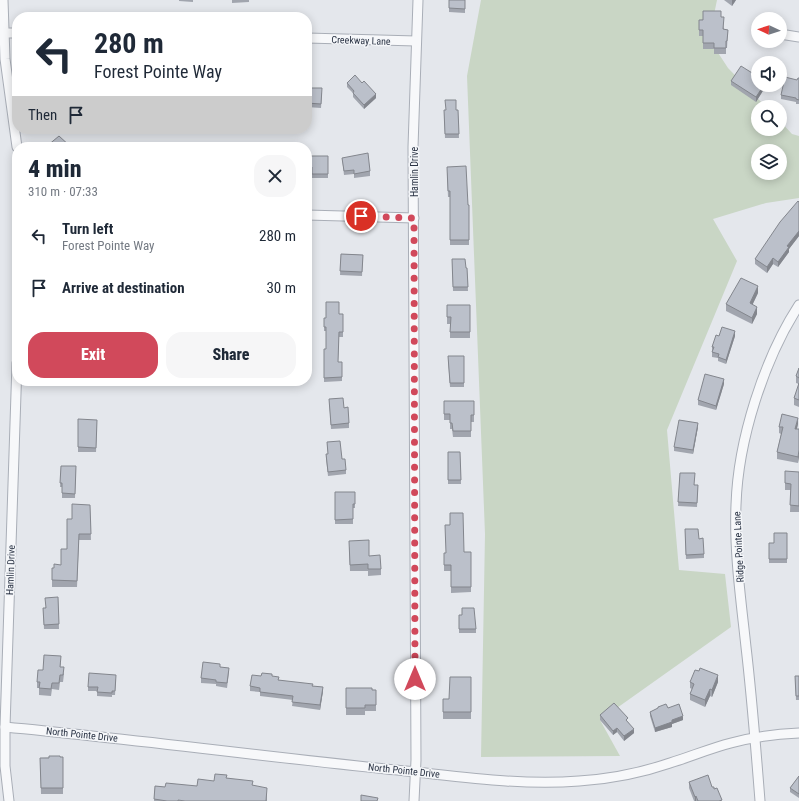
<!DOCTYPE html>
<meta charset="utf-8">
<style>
body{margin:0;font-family:"Roboto Condensed",sans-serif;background:#f6f6f7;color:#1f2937;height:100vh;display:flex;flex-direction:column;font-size:15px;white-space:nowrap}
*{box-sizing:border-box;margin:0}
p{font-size:13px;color:#747a83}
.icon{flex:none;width:22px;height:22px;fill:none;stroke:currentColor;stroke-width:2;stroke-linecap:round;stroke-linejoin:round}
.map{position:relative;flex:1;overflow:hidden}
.drawer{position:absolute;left:12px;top:142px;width:300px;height:244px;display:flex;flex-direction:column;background:#fff;border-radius:16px;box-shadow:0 2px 10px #0003}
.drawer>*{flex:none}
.banner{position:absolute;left:12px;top:12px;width:300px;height:122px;border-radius:16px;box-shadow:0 2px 10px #0003;background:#fff;color:#1f2937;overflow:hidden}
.needle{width:26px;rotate:274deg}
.fabs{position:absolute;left:751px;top:12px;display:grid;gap:8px}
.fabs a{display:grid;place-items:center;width:36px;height:36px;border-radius:50%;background:#fff;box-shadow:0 2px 10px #0003;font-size:20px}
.pin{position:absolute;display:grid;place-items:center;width:34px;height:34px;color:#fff;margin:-17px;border:2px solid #fff;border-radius:50%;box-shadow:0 1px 4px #0007}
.me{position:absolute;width:44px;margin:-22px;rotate:0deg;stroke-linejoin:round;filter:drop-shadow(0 0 3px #0008)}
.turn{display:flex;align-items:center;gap:14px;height:84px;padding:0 16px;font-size:18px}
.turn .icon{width:52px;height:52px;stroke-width:2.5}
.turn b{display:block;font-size:28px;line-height:34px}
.then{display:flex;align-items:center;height:38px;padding:0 16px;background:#0003;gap:8px;font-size:15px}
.round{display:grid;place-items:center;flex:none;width:42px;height:42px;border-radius:16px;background:#f6f6f7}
.head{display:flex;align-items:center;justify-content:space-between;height:68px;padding:0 16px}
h1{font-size:24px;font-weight:800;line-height:30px}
.cta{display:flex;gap:8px;margin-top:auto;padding:8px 16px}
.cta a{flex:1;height:46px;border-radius:16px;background:#d1495b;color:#fff;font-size:16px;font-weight:800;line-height:46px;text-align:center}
.cta a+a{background:#f6f6f7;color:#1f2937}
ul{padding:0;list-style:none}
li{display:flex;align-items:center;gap:12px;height:52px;padding:0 16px}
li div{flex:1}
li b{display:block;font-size:15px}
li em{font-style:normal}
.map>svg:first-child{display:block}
.green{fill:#c9d6c5;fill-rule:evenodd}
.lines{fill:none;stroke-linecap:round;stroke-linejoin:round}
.street-casing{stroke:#a9aeb7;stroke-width:11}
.street{stroke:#f7f8fa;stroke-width:9}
.wall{fill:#a1a5ae}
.shaded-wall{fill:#83868d}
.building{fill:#bbc0ca;stroke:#83868d}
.route{stroke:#d1495b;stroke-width:7;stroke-dasharray:0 12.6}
.labels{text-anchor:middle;stroke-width:3;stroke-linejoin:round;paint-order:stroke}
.street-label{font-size:10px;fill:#2b3445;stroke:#f4f6f9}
</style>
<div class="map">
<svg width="799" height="801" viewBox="0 0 799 801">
<rect width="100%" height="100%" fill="#e4e7ec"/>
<!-- green -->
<path class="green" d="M481,0H717L709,39L728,68L766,107H758V129H780V121L792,134L799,136V198L766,203L713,219L737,261L667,430L679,570L725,574L731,627L600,720L620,756L481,757L485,534L467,76ZM758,151H780V173H758Z"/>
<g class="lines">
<defs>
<g id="street">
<polyline points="3,0 5,59 17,147"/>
<polyline points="3,33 17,33"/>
<polyline points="780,34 799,37"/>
<polyline points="307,38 416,41"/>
<polyline points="307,215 414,218"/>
<path d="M5,727C133,739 259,756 386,769C451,775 515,786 579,781C610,779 641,773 670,763C690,757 711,748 731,743C753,737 776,734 799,733"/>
<polyline points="9,801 5,766 5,727 17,363"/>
<polyline points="414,801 416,760 413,147 418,0"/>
<path d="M760,801C756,750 752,698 746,647C741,600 734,552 736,505C738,440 764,359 799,305"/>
</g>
</defs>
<!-- street casing -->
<use href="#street" class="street-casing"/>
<!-- street -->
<use href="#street" class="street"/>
</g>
<!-- wall -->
<g class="wall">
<polygon points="179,0 193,0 193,2 179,1"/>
<polygon points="232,0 249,0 249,2 232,3"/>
<polygon points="465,0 465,13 449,12 449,8"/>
<polygon points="724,0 736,0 732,6"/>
<polygon points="721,17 724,29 728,30 727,48 726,48 726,54 714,54 714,49 703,49 703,36 699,36 699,20"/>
<polygon points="799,78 799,104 796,104 796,102 781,99 781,95"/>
<polygon points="731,81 764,85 764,89 756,102 731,85"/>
<polygon points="347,83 376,98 364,109 353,97 353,93 347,87"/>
<polygon points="307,88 322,93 321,108 307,107"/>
<polygon points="444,110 458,110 459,138 445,138"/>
<polygon points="307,156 328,156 328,178 312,178 312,171 307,171"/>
<polygon points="342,158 370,171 370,176 354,178 354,174 344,175"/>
<polygon points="447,172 468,205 469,205 469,245 450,245 450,197 448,197"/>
<polygon points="799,202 799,236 789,249 789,252 778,267 773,264 767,273 755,264 755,259"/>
<polygon points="341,254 363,255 362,276 340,275"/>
<polygon points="452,259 466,268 467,268 468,291 453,291"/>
<polygon points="758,293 752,305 757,314 752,324 726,311 726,304"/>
<polygon points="447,305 470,305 470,338 450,338 450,324 447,324"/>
<polygon points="339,314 343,314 343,337 339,337 338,362 342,362 342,381 324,382 324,349 326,349 326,331 324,331 324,323 326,318"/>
<polygon points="719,336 735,336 726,364 718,361 718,358 712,357 712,347"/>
<polygon points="464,356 464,387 450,387 448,360"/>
<polygon points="799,368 799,407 794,405 794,398 799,384 796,383 796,376"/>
<polygon points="724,384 716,410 698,405 698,400"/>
<polygon points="329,399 344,408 349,423 349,428 331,429"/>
<polygon points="444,401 474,401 474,422 471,422 471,437 453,437 452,429 450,429 450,420 444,420"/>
<polygon points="97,420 96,452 78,452 78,447"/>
<polygon points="798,424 797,429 799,429 798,463 777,459 777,452 781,434 779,433 779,427"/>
<polygon points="698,427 693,454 674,451 674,447"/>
<polygon points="327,442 342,459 346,470 346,474 328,476 326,458 326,454 328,454"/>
<polygon points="448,452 460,452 461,484 448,484"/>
<polygon points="61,466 76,466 75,498 62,498 62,487 60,487"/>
<polygon points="799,472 799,512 790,512 791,490 785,490 785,483"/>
<polygon points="680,473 695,485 698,485 697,507 678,506"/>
<polygon points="335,492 355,492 355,508 353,508 353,524 335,524"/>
<polygon points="90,505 91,540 79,540 77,587 52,587 52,568 54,568 61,565 67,549 72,519"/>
<polygon points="685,529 699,539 704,554 704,558 686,559"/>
<polygon points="787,533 787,563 769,563 769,543 774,543"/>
<polygon points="349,547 369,556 381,569 381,575 368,576 368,571 350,571"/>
<polygon points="471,552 471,592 451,593 451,571 444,571 444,553"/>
<polygon points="58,597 59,629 44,629 43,608 45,608"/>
<polygon points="459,615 476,629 476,633 459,633"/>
<polygon points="61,663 60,667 64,674 63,682 60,682 59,690 52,689 51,696 39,695 39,688 37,688 37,682 43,670"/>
<polygon points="220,667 229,672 227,688 216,686 216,684 201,683 201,678"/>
<polygon points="261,676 272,676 279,680 313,686 323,691 320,710 292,706 293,700 260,696 260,692 250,691 250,686"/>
<polygon points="795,676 799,676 799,700 796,700"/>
<polygon points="471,677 471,719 443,719 443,699 449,699"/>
<polygon points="116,679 115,695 112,695 112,697 97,696 97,691 88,691 88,687"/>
<polygon points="690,682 718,682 712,697 710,696 705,707 690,700 690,694 692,689 690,688"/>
<polygon points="346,688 376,690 376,711 365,711 365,715 346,715"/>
<polygon points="658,707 668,708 683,720 672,724 672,727 655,732 650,716 650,712 658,709"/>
<polygon points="600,715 628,722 634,733 624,741 617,732 613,735 600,720"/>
<polygon points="63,757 63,794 41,794 40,758"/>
<polygon points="799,776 799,798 790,792 790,788"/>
<polygon points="227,778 253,785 267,794 267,801 154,801 155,786 165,787 197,786"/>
<polygon points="689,782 712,787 714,789 722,801 694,801 689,788"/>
</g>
<!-- shaded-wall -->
<g class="shaded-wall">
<polygon points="732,0 736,0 732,6"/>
<polygon points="764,85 764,89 756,102 756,97"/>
<polygon points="376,94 376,98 364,109 364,105"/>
<polygon points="799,231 799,236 789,249 789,252 778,267 778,262 787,246"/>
<polygon points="773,258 773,264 767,273 767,267"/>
<polygon points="758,286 758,293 750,310 750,303"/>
<polygon points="757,307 757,314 752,324 752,318"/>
<polygon points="735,331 735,336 726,364 726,360"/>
<polygon points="724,379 724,384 716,410 716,406"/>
<polygon points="798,418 798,424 795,435 795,429"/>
<polygon points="698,423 698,427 693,454 693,450"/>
<polygon points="799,450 799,457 798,463 798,457"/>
<polygon points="718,675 718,682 712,697 712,690"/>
<polygon points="323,687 323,691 320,710 320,705"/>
<polygon points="710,689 710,696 705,707 705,700"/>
<polygon points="683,716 683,720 672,724 672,727 655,732 655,728 672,720"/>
<polygon points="617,728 617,732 613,735 613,731"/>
<polygon points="634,729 634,733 624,741 624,736"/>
<polygon points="696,796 696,801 695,801 695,797"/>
</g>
<!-- building -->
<g class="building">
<polygon points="449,0 465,0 465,9 449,8"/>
<polygon points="703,11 721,11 721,17 724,17 723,29 728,30 727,41 726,41 726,48 714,48 714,43 703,43 703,30 699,30 699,20 703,20"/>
<polygon points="741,66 757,76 755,78 758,80 758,85 764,85 756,97 731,81"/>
<polygon points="355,75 362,83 364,81 376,94 364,105 353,93 354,91 347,83"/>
<polygon points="785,77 797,80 798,78 799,78 799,100 796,99 796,98 781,95"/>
<polygon points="307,88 322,88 321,104 307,103"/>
<polygon points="445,100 456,100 456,110 458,110 459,134 445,134 444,110 446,110"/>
<polygon points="59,136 71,147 47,147 47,146"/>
<polygon points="368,153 370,171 354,174 354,170 344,171 342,158"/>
<polygon points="307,156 328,156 328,174 312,174 312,167 307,167"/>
<polygon points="466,166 468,205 469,205 469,240 450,240 450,191 448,191 447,167"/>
<polygon points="798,201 799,202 799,231 787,246 789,247 778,262 773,258 767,267 755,259 780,222"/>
<polygon points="341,254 363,255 362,272 340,271"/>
<polygon points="452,259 465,259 466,268 467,268 468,287 453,287"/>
<polygon points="741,278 758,286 750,303 757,307 752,318 726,304"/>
<polygon points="326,302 339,302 339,314 343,314 343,332 339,332 338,362 342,362 342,377 324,378 324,349 326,349 326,327 324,327 324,318 326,318"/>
<polygon points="447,305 470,305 470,332 450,332 451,317 447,317"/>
<polygon points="722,327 735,331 726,360 718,357 719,354 712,352 714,347 712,347 716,335 719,336"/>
<polygon points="448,356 464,356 464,383 450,383"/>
<polygon points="799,368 799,378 796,376"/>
<polygon points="705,374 724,379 716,406 698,400"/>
<polygon points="799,383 799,400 794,398"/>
<polygon points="343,398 344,408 348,407 349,423 331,425 329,399"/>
<polygon points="444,401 474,401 474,415 471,415 471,431 453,431 452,423 450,423 450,414 444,414"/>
<polygon points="782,414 798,418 795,429 799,429 799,450 798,457 777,452 783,427 779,427"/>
<polygon points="78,419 97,420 96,448 78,447"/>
<polygon points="679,420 698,423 693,450 674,447"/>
<polygon points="340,441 342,459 345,459 346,470 328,472 326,454 328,454 327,442"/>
<polygon points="448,452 460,452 461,480 448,480"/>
<polygon points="61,466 76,466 75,494 62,493 62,483 60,483"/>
<polygon points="785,471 799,472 799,506 790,505 791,484 785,483"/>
<polygon points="680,473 695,473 694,485 698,485 697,503 678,502"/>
<polygon points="335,492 355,492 355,504 353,504 353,519 335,520"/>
<polygon points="72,504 90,505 91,534 79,534 77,581 52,580 52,568 54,568 54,564 61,565 61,549 67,549 67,519 72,519"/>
<polygon points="450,513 463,513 464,552 471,552 471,587 451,587 451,565 444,565 444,553 446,553 445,525 450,525"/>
<polygon points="685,529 698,529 699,539 703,538 704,554 686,555"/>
<polygon points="774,533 787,533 787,559 769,559 769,543 774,543"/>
<polygon points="369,540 369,556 380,555 381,569 368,569 368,564 350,565 349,541"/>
<polygon points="58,597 59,624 44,625 43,608 46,608 45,598"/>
<polygon points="462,608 474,608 476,629 459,629 459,615 462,615"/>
<polygon points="44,655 61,656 60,667 64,667 63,675 60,675 59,683 52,683 51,689 39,688 40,682 37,682 38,670 43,670"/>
<polygon points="203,662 220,664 220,667 229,668 227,683 216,682 216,680 201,678"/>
<polygon points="700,668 718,675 712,690 710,689 705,700 690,694 694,684 690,682 695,670 699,671"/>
<polygon points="89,673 116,675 115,691 112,691 112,693 97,692 98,687 88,687"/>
<polygon points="262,673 272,674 272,676 279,677 278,680 313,684 312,686 323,687 320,705 292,702 293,696 260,692 260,688 250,686 252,675 261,676"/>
<polygon points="795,676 799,676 799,696 796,696"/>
<polygon points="450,677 471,677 471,712 443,712 443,699 449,699"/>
<polygon points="346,688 372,688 372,690 376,690 376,705 365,705 365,708 346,708"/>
<polygon points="614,703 628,718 626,720 634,729 624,736 617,728 613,731 600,715"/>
<polygon points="666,704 668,708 679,704 683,716 672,720 672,722 655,728 650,712 658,708 658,707"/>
<polygon points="49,756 60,756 60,757 63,757 63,788 41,788 40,758 49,758"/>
<polygon points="215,774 227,775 226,778 253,781 252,785 267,788 266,801 185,801 178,800 178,801 167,801 154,799 155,786 165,787 166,783 197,786 198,779 214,781"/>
<polygon points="708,775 712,787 714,787 714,789 717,788 722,800 719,801 698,801 696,796 695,797 689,782"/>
<polygon points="799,776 799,794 790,788"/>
<polygon points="361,795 378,798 377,801 361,801"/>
</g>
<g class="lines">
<!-- route -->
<polyline class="route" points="361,216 414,218 415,679"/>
</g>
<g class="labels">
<!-- street labels -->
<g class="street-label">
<text transform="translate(361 40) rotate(2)" y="4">Creekway Lane</text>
<text transform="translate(414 172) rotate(-90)" y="4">Hamlin Drive</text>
<text transform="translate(738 547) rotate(-93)" y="4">Ridge Pointe Lane</text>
<text transform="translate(10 570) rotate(-88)" y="4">Hamlin Drive</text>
<text transform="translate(82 734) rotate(6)" y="4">North Pointe Drive</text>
<text transform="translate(404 770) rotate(6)" y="4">North Pointe Drive</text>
</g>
</g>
</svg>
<div class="fabs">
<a><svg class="needle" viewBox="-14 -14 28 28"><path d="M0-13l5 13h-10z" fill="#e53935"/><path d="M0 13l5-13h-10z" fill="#747a83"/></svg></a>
<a><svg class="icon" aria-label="sound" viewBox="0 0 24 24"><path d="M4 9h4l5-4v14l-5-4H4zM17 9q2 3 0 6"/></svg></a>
<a><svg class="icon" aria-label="search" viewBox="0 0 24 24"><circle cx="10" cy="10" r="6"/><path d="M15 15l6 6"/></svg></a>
<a><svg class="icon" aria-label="layers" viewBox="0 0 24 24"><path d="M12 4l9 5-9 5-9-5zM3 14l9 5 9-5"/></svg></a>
</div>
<div class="pin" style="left:361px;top:216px;background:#d93025"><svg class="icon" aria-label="arrive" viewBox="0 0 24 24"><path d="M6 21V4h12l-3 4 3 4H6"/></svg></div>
<svg class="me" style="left:415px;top:679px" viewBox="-20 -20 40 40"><circle r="19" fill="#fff"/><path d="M0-13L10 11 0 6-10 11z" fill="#d1495b"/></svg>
<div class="banner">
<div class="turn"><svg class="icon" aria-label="left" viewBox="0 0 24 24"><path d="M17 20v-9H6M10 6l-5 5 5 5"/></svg><div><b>280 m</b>Forest Pointe Way</div></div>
<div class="then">Then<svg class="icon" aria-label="arrive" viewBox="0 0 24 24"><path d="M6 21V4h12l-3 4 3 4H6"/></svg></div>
</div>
<section class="drawer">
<div class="head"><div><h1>4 min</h1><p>310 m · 07:33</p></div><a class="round"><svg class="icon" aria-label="close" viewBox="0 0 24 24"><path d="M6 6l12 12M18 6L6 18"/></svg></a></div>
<ul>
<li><svg class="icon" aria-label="left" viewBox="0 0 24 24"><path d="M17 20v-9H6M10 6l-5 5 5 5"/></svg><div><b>Turn left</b><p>Forest Pointe Way</p></div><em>280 m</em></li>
<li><svg class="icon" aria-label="arrive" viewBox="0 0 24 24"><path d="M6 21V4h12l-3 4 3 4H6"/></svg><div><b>Arrive at destination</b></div><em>30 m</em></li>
</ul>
<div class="cta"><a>Exit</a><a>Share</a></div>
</section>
</div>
